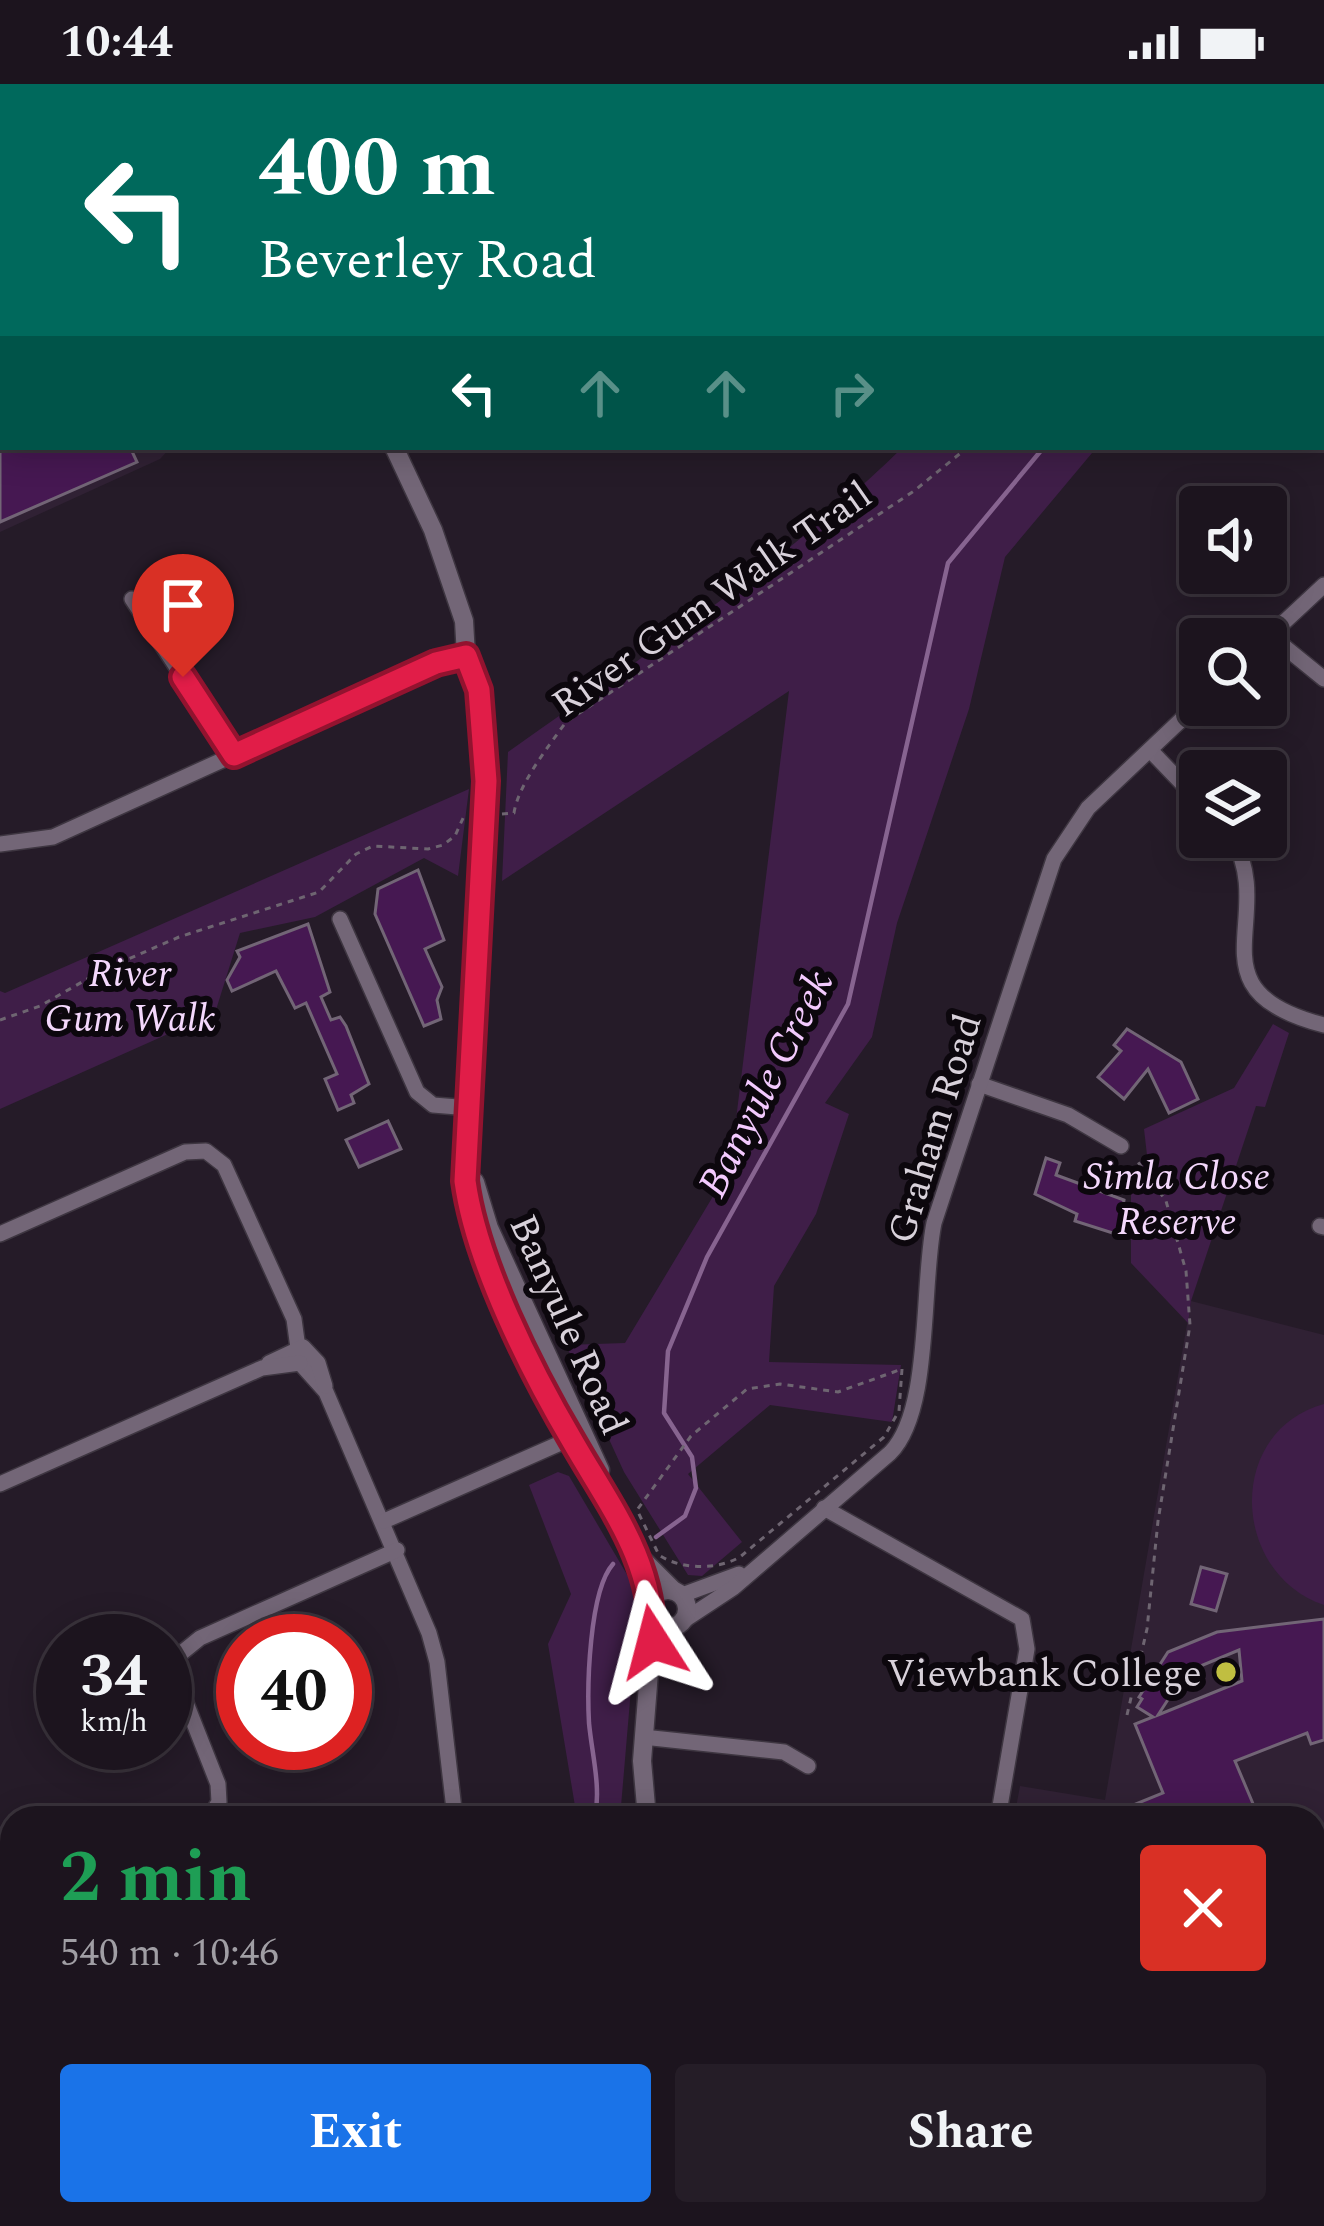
<!DOCTYPE html>
<meta charset="utf-8">
<style>
body{margin:0;font-family:Spectral,serif;background:#251d27;color:#f1f3f6;height:100vh;display:flex;flex-direction:column;font-size:45px;white-space:nowrap}
*{box-sizing:border-box;margin:0}
p{font-size:39px;color:#a09ea4}
.icon{flex:none;width:66px;height:66px;fill:none;stroke:currentColor;stroke-width:2;stroke-linecap:round;stroke-linejoin:round}
.map{position:relative;flex:1;overflow:hidden}
.details{position:absolute;left:0px;top:1722px;width:1326px;height:420px;display:flex;flex-direction:column;background:#1c141e;border-radius:36px 36px 0 0;box-shadow:0 6px 30px #0003,0 0 0 3px #3a333c}
.details>*{flex:none}
.top-card{position:absolute;left:0px;top:0px;width:1326px;height:366px;box-shadow:0 6px 30px #0003,0 0 0 3px #3a333c;background:#00695c;color:#fff;overflow:hidden}
.controls{position:absolute;left:1179px;top:402px;display:grid;gap:24px}
.controls a{display:grid;place-items:center;width:108px;height:108px;border-radius:12px;background:#1c141e;box-shadow:0 6px 30px #0003,0 0 0 3px #3a333c;font-size:60px}
.speed{position:absolute;left:36px;top:1530px;display:flex;gap:24px;font-size:60px;font-weight:700;text-align:center}
.speed>*{display:grid;place-content:center;width:156px;height:156px;border-radius:50%;background:#1c141e;box-shadow:0 6px 30px #0003,0 0 0 3px #3a333c;line-height:1}
.speed small{font-size:30px;font-weight:400}
.speed .limit{border:18px solid #d22;background:#fff;color:#111}
.pin{position:absolute;display:grid;place-items:center;width:102px;height:102px;color:#fff;margin:-123px -51px;border-radius:50% 50% 50% 0;rotate:-45deg;box-shadow:0 0 12px #0007}
.pin .icon{rotate:45deg}
.me{position:absolute;width:132px;margin:-66px;rotate:351deg;stroke-linejoin:round;filter:drop-shadow(0 0 9px #0008)}
.turn{display:flex;align-items:center;gap:42px;height:252px;padding:0 60px;font-size:54px}
.turn .icon{width:156px;height:156px;stroke-width:2.5}
.turn b{display:block;font-size:84px;line-height:102px}
.lanes{display:flex;align-items:center;height:114px;padding:0 60px;background:#0003;justify-content:center;gap:60px;direction:ltr}
.lanes .off{opacity:.35}
.round{display:grid;place-items:center;flex:none;width:126px;height:126px;border-radius:12px;background:#251d27}
.head{display:flex;align-items:center;justify-content:space-between;height:204px;padding:0 60px}
h1{font-size:72px;font-weight:700;line-height:90px;color:#1e9e55}
.primary-button{display:flex;gap:24px;margin-top:auto;padding:24px 60px}
.primary-button a{flex:1;height:138px;border-radius:12px;background:#1a73e8;color:#fff;font-size:48px;font-weight:700;line-height:138px;text-align:center}
.primary-button a+a{background:#251d27;color:#f1f3f6}
.status{display:flex;justify-content:space-between;align-items:center;height:84px;padding:0 60px;background:#1c141e;direction:ltr}
.status svg{height:33px;fill:currentColor}
.map>svg:first-child{display:block}
.built{fill:#302134}
.green{fill:#3f1e48}
.lines{fill:none;stroke-linecap:round;stroke-linejoin:round}
.stream{stroke:#876490;stroke-width:4.5}
.building{fill:#461852;stroke:#726576;stroke-width:3;fill-rule:evenodd}
.minor-casing{stroke:#3e3641;stroke-width:18}
.tertiary-casing{stroke:#3e3641;stroke-width:21}
.path{stroke:#6e6571;stroke-width:3;stroke-dasharray:6 6;stroke-linecap:butt}
.minor{stroke:#736677;stroke-width:15}
.tertiary{stroke:#736677;stroke-width:18}
.route-casing{stroke:#92132f;stroke-width:30}
.route{stroke:#e11d48;stroke-width:21}
.poi-dot{fill:#c0be41;stroke:#0c070d;stroke-width:4.5}
.labels{text-anchor:middle;stroke-width:12;stroke-linejoin:round;paint-order:stroke}
.street-label{font-size:39px;fill:#d8d1da;stroke:#0c070d}
.park-label{font-size:39px;font-style:italic;fill:#f4d8fc;stroke:#0c070d}
.poi-label{font-size:39px;fill:#d8d1da;stroke:#0c070d;text-anchor:end}
.water-label{font-size:42px;font-style:italic;fill:#f3cafe;stroke:#0c070d}
</style>
<div class="status"><b>10:44</b><svg viewBox="0 0 49 12"><path d="M0 12V9h3v3zM5 12V6h3v6zM10 12V3h3v9zM15 12V0h3v12zM26 1h20v11H26zM47 4h2v5h-2z"/></svg></div>
<div class="map">
<svg width="1324" height="2142" viewBox="0 0 1324 2142">
<rect width="100%" height="100%" fill="#251b28"/>
<!-- built -->
<g class="built">
<polygon points="0,30 3,363 171,363 160,375 0,448"/>
<polygon points="1191,1217 1324,1251 1324,2142 1273,2142 1268,2130 1314,2130 1314,1734 1014,1734 1020,1702 1105,1716"/>
</g>
<!-- green -->
<g class="green">
<path d="M903,363H1097L1005,473L969,625L897,839L872,953L825,1019L849,1030L816,1130L774,1202L769,1278L901,1281L892,1338L770,1321L688,1390L742,1458L702,1492L688,1491L624,1388L566,1261L625,1259L730,1084L789,607L502,797L508,668C643,572 784,480 903,363Z"/>
<polygon points="469,705 458,792 424,774 315,833 240,849 215,929 0,1025 0,907 5,909"/>
<polygon points="1273,940 1289,949 1265,1023 1256,1022 1191,1217 1188,1239 1131,1179 1131,1090 1147,1071 1144,1045 1234,1004"/>
<path d="M1324,1320V1521C1231,1490 1225,1347 1324,1320Z"/>
<polygon points="558,1388 569,1392 639,1511 620,1734 577,1734 548,1560 571,1510 529,1401"/>
<polygon points="540,2130 789,2130 794,2142 531,2142"/>
</g>
<g class="lines">
<!-- stream -->
<g class="stream">
<polyline points="1323,22 1324,21"/>
<polyline points="656,1453 685,1432 696,1404 692,1373 664,1329 668,1267 707,1173 848,920 948,479 1044,363"/>
<path d="M595,1734C601,1701 592,1671 589,1639C587,1603 589,1507 613,1480"/>
<polyline points="575,2142 582,2130"/>
</g>
</g>
<!-- building -->
<g class="building">
<polygon points="0,363 130,363 137,378 0,438"/>
<polygon points="418,786 444,856 425,865 442,903 437,916 441,935 424,942 375,830 378,805"/>
<polygon points="308,840 330,908 321,913 331,936 340,933 346,942 369,1000 351,1011 354,1019 338,1026 325,995 337,990 306,919 295,924 276,887 232,907 227,896 240,873 237,867"/>
<polygon points="1127,945 1181,978 1198,1015 1169,1029 1148,985 1124,1015 1098,993 1121,967 1114,961"/>
<polygon points="388,1037 401,1065 359,1083 346,1056"/>
<polygon points="1046,1074 1060,1079 1056,1091 1124,1116 1119,1151 1075,1137 1077,1130 1035,1110"/>
<polygon points="1201,1483 1227,1490 1216,1527 1191,1520"/>
<path d="M1324,1535V1656L1311,1660L1307,1649L1235,1677L1259,1734H1138L1133,1721L1163,1709L1135,1640L1153,1633L1137,1623L1142,1615L1139,1613L1168,1568L1217,1548ZM1239,1566L1242,1597L1158,1631L1186,1588Z"/>
</g>
<g class="lines">
<defs>
<g id="minor">
<polyline points="336,0 338,3"/>
<polyline points="389,0 390,3"/>
<polyline points="554,0 556,3"/>
<polyline points="931,0 932,3"/>
<polyline points="40,3 42,0"/>
<polyline points="850,3 857,0"/>
<polyline points="132,515 234,671"/>
<polyline points="1270,551 1324,595"/>
<polyline points="1266,555 1324,501"/>
<polyline points="1150,666 1200,718"/>
<path d="M1232,753C1279,834 1187,906 1324,941"/>
<polyline points="0,760 53,753 436,579 466,572"/>
<polyline points="340,835 417,1008 433,1021 470,1024"/>
<polyline points="979,1000 1068,1031 1121,1062"/>
<polyline points="1320,1142 1324,1143"/>
<polyline points="0,1150 185,1068 206,1067 224,1081 294,1235 300,1279 326,1308 429,1549 437,1578 455,1734"/>
<polyline points="269,1279 303,1263 318,1279 325,1302"/>
<polyline points="0,1400 262,1284 300,1279"/>
<polyline points="824,1424 1022,1535 1027,1565 998,1734"/>
<polyline points="384,1437 581,1350"/>
<polyline points="682,1511 739,1490"/>
<path d="M686,1535L733,1504L890,1369C932,1327 921,1202 934,1139L1054,775L1088,724L1200,618"/>
<polyline points="643,1653 784,1668 808,1682"/>
<polyline points="209,1734 219,1718 218,1700 175,1591 179,1571 200,1554 397,1466"/>
<polyline points="12,1852 12,1862"/>
<polyline points="4,2037 12,1960"/>
<polyline points="864,2142 887,2130"/>
</g>
<g id="tertiary">
<polyline points="0,11 3,11"/>
<polyline points="394,363 433,446 464,537 466,572 479,606 485,656 465,1097 480,1163 543,1301 641,1474 674,1507"/>
<polyline points="475,1098 489,1144 600,1386"/>
<polyline points="641,1474 649,1521"/>
<circle cx="668" cy="1525" r="19"/>
<polyline points="647,1734 642,1677 653,1537"/>
<polyline points="809,2130 814,2142"/>
</g>
</defs>
<!-- minor casing -->
<use href="#minor" class="minor-casing"/>
<!-- tertiary casing -->
<use href="#tertiary" class="tertiary-casing"/>
<!-- path -->
<g class="path">
<polyline points="1323,68 1324,68"/>
<path d="M502,730L514,729C518,701 548,663 566,638L914,407L968,363"/>
<polyline points="0,936 40,922 103,886 179,853 319,808 356,770 373,762 428,765 443,761 455,752 464,732"/>
<path d="M902,1285L899,1327L884,1353L740,1473C717,1486 681,1486 659,1471L637,1426L691,1352L747,1305L780,1300L838,1308Z"/>
<polyline points="1127,1631 1147,1545 1158,1437 1190,1241 1186,1187 1166,1117 1138,1078"/>
<polyline points="1072,1734 1104,1729"/>
<polyline points="554,2142 556,2130"/>
<polyline points="594,2142 601,2130"/>
</g>
<!-- minor -->
<use href="#minor" class="minor"/>
<!-- tertiary -->
<use href="#tertiary" class="tertiary"/>
</g>
<g class="lines">
<defs>
<path id="route" d="M183,593L234,671L436,579L466,572L479,606L486,697L465,1097C476,1178 531,1287 573,1358C612,1426 653,1476 653,1558"/>
</defs>
<!-- route casing -->
<use href="#route" class="route-casing"/>
<!-- route -->
<use href="#route" class="route"/>
</g>
<!-- markers -->
<circle class="poi-dot" cx="1226" cy="1588" r="12"/>
<g class="labels">
<!-- street labels -->
<g class="street-label">
<text transform="translate(711 514) rotate(-35)" y="14">River Gum Walk Trail</text>
<text transform="translate(933 1044) rotate(-73)" y="14">Graham Road</text>
<text transform="translate(570 1240) rotate(66)" y="14">Banyule Road</text>
</g>
<!-- park labels -->
<g class="park-label">
<text x="130" y="902">River<tspan x="130" dy="45">Gum Walk</tspan></text>
<text x="1177" y="1105">Simla Close<tspan x="1177" dy="45">Reserve</tspan></text>
</g>
<!-- poi labels -->
<g class="poi-label">
<text x="1202" y="1602">Viewbank College</text>
</g>
<!-- water labels -->
<g class="water-label">
<text transform="translate(764 999) rotate(-63)" y="15">Banyule Creek</text>
</g>
</g>
</svg>
<div class="controls">
<a><svg class="icon" aria-label="sound" viewBox="0 0 24 24"><path d="M4 9h4l5-4v14l-5-4H4zM17 9q2 3 0 6"/></svg></a>
<a><svg class="icon" aria-label="search" viewBox="0 0 24 24"><circle cx="10" cy="10" r="6"/><path d="M15 15l6 6"/></svg></a>
<a><svg class="icon" aria-label="layers" viewBox="0 0 24 24"><path d="M12 4l9 5-9 5-9-5zM3 14l9 5 9-5"/></svg></a>
</div>
<div class="speed"><div>34<small>km/h</small></div><div class="limit">40</div></div>
<div class="pin" style="left:183px;top:593px;background:#d93025"><svg class="icon" aria-label="arrive" viewBox="0 0 24 24"><path d="M6 21V4h12l-3 4 3 4H6"/></svg></div>
<svg class="me" style="left:653px;top:1558px" viewBox="-20 -20 40 40"><path d="M0-17L14 15 0 8-14 15z" fill="#e11d48" stroke="#fff" stroke-width="4"/></svg>
<div class="top-card">
<div class="turn"><svg class="icon" aria-label="left" viewBox="0 0 24 24"><path d="M17 20v-9H6M10 6l-5 5 5 5"/></svg><div><b>400 m</b>Beverley Road</div></div>
<div class="lanes"><svg class="icon" aria-label="left" viewBox="0 0 24 24"><path d="M17 20v-9H6M10 6l-5 5 5 5"/></svg><svg class="icon off" aria-label="ahead" viewBox="0 0 24 24"><path d="M12 20V5M6 11l6-6 6 6"/></svg><svg class="icon off" aria-label="ahead" viewBox="0 0 24 24"><path d="M12 20V5M6 11l6-6 6 6"/></svg><svg class="icon off" aria-label="right" viewBox="0 0 24 24"><path d="M7 20v-9h11M14 6l5 5-5 5"/></svg></div>
</div>
<section class="details">
<div class="head"><div><h1>2 min</h1><p>540 m · 10:46</p></div><a class="round" style="background:#d93025;color:#fff"><svg class="icon" aria-label="close" viewBox="0 0 24 24"><path d="M6 6l12 12M18 6L6 18"/></svg></a></div>
<div class="primary-button"><a>Exit</a><a>Share</a></div>
</section>
</div>
